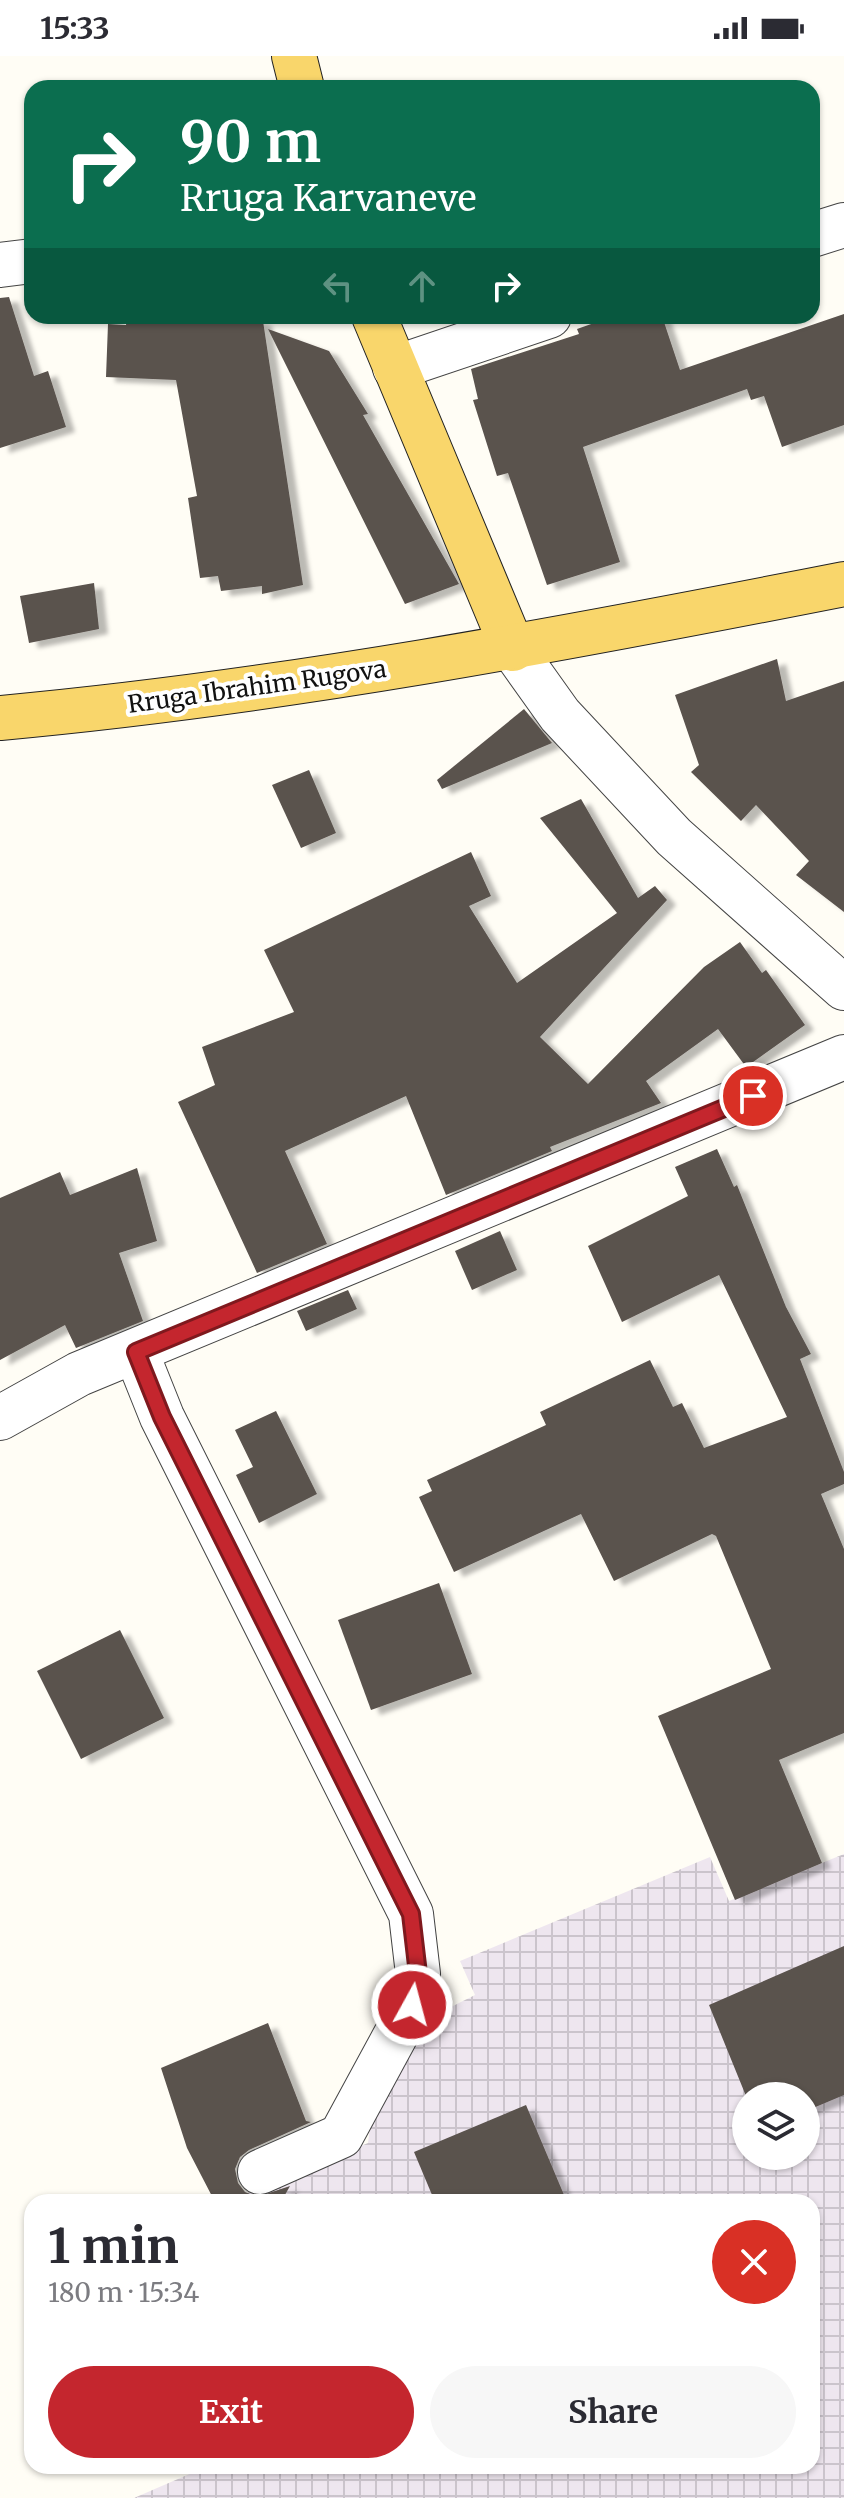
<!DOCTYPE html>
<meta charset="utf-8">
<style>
body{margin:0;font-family:Merriweather,serif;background:#f7f7f7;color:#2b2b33;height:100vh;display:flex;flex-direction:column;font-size:30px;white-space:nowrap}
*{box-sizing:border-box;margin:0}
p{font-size:26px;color:#7c7c81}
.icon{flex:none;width:44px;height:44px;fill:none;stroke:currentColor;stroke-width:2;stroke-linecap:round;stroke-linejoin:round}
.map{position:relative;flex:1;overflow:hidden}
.side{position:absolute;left:24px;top:2138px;width:796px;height:280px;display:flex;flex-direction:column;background:#fff;border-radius:24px;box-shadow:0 2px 6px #0004}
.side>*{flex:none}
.banner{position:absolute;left:24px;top:24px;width:796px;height:244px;border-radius:24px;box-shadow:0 2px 6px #0004;background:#0b6e4f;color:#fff;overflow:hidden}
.tools{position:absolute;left:732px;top:2026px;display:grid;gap:16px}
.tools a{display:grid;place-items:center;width:88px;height:88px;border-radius:50%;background:#fff;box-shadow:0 2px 6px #0004;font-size:40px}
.pin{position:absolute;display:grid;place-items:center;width:68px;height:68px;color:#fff;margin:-34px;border:4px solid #fff;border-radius:50%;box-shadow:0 2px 8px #0007}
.me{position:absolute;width:88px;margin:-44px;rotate:7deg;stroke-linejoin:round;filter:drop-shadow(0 0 6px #0008)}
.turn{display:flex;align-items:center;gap:28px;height:168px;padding:0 24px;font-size:36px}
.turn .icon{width:104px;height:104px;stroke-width:2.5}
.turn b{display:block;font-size:56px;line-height:68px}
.lanes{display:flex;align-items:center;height:76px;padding:0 24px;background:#0003;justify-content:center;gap:40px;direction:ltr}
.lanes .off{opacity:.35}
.round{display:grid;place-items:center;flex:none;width:84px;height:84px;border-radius:42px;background:#f7f7f7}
.summary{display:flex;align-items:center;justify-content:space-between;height:136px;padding:0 24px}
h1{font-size:48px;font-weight:700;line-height:60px}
.primary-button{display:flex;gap:16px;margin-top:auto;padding:16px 24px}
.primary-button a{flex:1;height:92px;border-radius:48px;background:#c4262e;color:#fff;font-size:32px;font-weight:700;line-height:92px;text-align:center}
.primary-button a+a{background:#f7f7f7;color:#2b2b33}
.status{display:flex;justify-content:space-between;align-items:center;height:56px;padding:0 40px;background:#fff;direction:ltr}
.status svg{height:22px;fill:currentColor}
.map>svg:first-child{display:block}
.industrial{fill:url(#industrial-grid);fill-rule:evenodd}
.building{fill:#5a524d;filter:url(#shadow)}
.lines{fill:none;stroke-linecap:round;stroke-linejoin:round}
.minor-casing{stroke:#444;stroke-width:46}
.major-casing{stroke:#222;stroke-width:46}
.minor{stroke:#fff;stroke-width:44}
.major{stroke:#f9d66b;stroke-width:44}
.route-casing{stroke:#7f191e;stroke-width:20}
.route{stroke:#c4262e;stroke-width:14}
.labels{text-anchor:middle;stroke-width:8;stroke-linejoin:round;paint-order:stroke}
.street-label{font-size:24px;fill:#111;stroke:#fff}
</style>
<div class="status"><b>15:33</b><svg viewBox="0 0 49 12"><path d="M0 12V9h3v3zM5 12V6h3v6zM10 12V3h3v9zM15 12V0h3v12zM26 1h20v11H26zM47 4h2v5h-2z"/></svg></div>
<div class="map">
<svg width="844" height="2442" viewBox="0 0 844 2442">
<defs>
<pattern id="industrial-grid" width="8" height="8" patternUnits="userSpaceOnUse" patternTransform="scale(2)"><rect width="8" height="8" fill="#eee6ef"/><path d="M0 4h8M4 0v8" fill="none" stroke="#cbc4cc"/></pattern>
<filter id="shadow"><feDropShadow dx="9" dy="5" stdDeviation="2" flood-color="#0004"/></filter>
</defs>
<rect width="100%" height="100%" fill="#fffdf5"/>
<!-- industrial -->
<path class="industrial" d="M844,1798V2442H134L208,2410H812V2146H226L368,2087L371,2064L421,1966L475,1939L460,1905L710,1801L729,1845ZM746,2040H806V2100H746Z"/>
<!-- building -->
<g class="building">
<polygon points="9,241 34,320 48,315 66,371 0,392 0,242"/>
<polygon points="844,258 844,369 782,391 764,340 751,344 747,333 583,391 620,506 547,529 508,417 497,420 473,344 478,343 471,313 579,278 577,273 614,260 662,260 680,314"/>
<polygon points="127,260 235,260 263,265 303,529 262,538 262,530 221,535 218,520 200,522 188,442 197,440 176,324 106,321 108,268 126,269"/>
<polygon points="268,273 329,295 368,358 363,359 459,528 405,548"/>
<polygon points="94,527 99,573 29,587 20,540"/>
<polygon points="777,603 786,645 844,625 844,856 796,819 809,805 756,749 741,765 691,716 699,709 675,639"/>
<polygon points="524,653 552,687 442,733 437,724"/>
<polygon points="309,714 336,777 301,792 272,729"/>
<polygon points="581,743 638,842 655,830 667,844 540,981 588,1028 704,911 740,886 762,917 766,914 805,969 746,1011 718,973 646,1025 661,1047 550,1091 552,1095 446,1139 406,1040 285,1095 327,1188 257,1217 178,1046 215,1029 202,991 294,956 264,894 471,796 491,840 469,850 517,927 617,857 540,762"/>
<polygon points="717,1093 734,1131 737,1129 786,1251 811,1298 800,1303 844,1416 844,1428 821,1438 844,1493 844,1677 779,1704 822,1807 735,1844 658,1660 771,1613 716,1480 712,1478 614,1525 581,1458 454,1516 419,1441 432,1435 427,1424 546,1369 540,1356 650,1304 673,1351 682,1347 704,1392 787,1361 719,1219 622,1266 588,1190 688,1140 675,1111"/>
<polygon points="137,1112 157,1185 119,1197 143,1265 76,1292 65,1269 0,1304 0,1142 60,1116 70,1139"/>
<polygon points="500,1175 517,1214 472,1234 455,1195"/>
<polygon points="348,1234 357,1253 306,1275 297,1255"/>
<polygon points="276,1355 317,1438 259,1467 236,1419 253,1411 235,1374"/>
<polygon points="439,1527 472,1618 371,1654 338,1564"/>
<polygon points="120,1574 164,1662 81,1703 37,1615"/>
<polygon points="844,1890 844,2039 806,2055 806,2040 746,2040 709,1949"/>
<polygon points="268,1967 306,2065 311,2066 249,2094 240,2101 235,2113 238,2127 245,2136 257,2141 290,2130 281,2146 215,2146 187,2092 161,2012"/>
<polygon points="526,2049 567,2146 435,2146 414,2096"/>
</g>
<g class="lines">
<defs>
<g id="minor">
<polyline points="812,179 844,169"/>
<polyline points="0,209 32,205"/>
<polyline points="395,312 549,260"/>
<polyline points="513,593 560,659 674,781 844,932"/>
<polyline points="136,1296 162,1361 411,1858 418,1918 412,1949 341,2080 260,2116"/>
<polyline points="0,1362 79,1318 844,1001"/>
</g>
<g id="major">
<polyline points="294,0 302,32"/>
<polyline points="374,260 513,593"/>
<path d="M0,662C284,636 564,583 844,528"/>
</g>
</defs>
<!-- minor casing -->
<use href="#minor" class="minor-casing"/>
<!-- major casing -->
<use href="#major" class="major-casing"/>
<!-- minor -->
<use href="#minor" class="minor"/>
<!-- major -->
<use href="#major" class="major"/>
</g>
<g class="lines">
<defs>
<polyline id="route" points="412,1949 418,1918 411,1858 162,1361 136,1296 753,1040"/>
</defs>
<!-- route casing -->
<use href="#route" class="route-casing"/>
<!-- route -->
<use href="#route" class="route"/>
</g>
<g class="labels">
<!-- street labels -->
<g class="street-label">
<text transform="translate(257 631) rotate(-8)" y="8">Rruga Ibrahim Rugova</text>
</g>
</g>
</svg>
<div class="tools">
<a><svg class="icon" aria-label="layers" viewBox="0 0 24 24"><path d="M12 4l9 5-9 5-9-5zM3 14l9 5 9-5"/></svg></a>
</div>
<div class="pin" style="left:753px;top:1040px;background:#d93025"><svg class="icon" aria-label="arrive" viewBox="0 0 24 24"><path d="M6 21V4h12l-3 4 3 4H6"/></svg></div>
<svg class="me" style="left:412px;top:1949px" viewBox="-20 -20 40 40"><circle r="17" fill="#c4262e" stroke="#fff" stroke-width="3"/><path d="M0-11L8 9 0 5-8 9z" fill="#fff"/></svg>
<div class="banner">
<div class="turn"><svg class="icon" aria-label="right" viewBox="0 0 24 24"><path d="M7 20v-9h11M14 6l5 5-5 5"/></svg><div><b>90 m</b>Rruga Karvaneve</div></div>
<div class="lanes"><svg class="icon off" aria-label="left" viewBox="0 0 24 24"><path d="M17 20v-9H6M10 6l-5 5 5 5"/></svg><svg class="icon off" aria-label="ahead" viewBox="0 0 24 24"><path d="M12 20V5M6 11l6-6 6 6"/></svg><svg class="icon" aria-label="right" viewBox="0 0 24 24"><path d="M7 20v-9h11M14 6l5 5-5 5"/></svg></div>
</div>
<section class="side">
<div class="summary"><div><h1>1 min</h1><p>180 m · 15:34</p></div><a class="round" style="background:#d93025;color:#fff"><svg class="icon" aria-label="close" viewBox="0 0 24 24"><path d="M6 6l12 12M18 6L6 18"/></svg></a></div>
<div class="primary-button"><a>Exit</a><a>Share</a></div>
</section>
</div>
